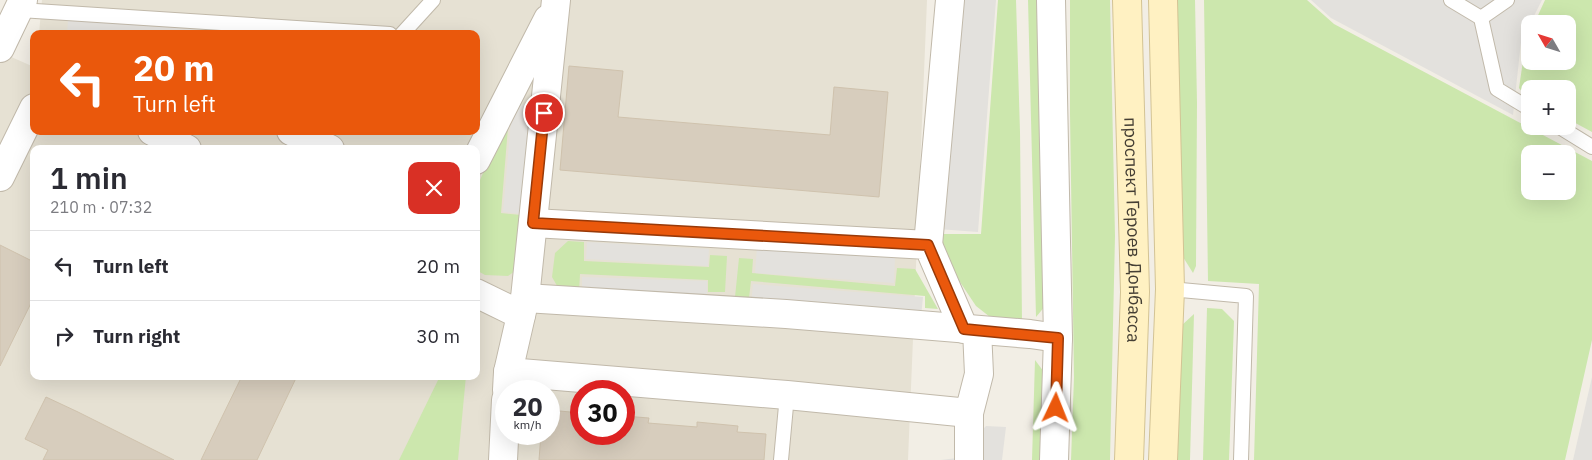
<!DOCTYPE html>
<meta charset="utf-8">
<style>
body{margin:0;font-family:"IBM Plex Sans",sans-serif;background:#f2f2f3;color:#2b2b33;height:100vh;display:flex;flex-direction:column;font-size:19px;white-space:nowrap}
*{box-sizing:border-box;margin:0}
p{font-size:16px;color:#7c7c81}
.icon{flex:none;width:28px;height:28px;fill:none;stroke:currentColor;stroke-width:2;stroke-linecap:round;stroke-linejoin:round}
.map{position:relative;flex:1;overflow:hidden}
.panel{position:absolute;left:30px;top:145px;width:450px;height:235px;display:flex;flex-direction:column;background:#fff;border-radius:10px;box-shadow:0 5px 20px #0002}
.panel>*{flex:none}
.top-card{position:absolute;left:30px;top:30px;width:450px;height:105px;border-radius:10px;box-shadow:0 5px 20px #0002;background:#ea580c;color:#fff;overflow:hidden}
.needle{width:32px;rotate:309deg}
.buttons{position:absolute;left:1521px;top:15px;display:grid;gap:10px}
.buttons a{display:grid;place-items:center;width:55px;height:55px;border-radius:10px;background:#fff;box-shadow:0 5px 20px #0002;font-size:25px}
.speed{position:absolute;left:495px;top:380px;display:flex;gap:10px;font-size:25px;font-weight:700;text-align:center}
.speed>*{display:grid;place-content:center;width:65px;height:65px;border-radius:50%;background:#fff;box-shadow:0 5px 20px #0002;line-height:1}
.speed small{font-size:12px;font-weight:400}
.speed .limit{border:8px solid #d22;background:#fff;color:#111}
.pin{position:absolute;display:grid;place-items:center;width:42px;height:42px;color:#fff;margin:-21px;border:2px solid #fff;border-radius:50%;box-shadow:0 1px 5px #0007}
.me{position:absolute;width:55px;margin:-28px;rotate:2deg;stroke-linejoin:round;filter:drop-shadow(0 0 4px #0008)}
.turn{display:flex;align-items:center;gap:18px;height:105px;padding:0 20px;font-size:22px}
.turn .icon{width:65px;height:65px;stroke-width:2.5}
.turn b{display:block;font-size:35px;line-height:42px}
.round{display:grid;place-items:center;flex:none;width:52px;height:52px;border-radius:10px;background:#f2f2f3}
.summary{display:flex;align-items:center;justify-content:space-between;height:85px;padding:0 20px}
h1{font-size:30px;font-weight:600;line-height:38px}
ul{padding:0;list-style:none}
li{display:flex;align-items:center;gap:15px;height:70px;padding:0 20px;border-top:1px solid #e1e1e2}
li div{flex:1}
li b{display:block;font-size:19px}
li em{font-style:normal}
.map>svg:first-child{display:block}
.residential{fill:#e6e1d3;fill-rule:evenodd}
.green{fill:#cce7ad;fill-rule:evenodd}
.parking{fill:#e3e1dd}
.building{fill:#d7cdbd;stroke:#cfc2ad}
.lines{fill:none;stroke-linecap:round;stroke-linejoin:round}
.lane-casing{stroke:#c1b9aa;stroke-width:16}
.street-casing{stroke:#c1b9aa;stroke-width:30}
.secondary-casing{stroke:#d3c394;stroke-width:30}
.lane{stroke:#fff;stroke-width:14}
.street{stroke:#fff;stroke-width:28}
.secondary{stroke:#fff1c2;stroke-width:28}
.route-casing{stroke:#983908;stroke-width:12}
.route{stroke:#ea580c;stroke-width:9}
.labels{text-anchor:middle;stroke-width:4;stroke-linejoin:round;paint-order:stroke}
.street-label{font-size:18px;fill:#453f34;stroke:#fff}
</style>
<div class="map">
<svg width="1592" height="460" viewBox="0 0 1592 460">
<rect width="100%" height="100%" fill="#f2eee5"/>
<!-- residential -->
<path class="residential" d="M42,0H927L908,460H0V52L34,67V131H476V34H39ZM34,149H476V376H34ZM506,391H549V434H506ZM581,391H624V434H581Z"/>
<!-- green -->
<g class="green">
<polygon points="998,0 1016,0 1020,132 1022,322 999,324 976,306 942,255 942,234 981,234"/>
<polygon points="1028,0 1038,0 1039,104 1046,305 1036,317"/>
<polygon points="1070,0 1110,0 1115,236 1110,460 1071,460 1074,377 1070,114"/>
<polygon points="1177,0 1195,0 1197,103 1196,266 1193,273 1183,257"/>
<path d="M1204,0H1307L1334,24L1592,161V340L1565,460H1254L1259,284L1208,281ZM1530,154H1568V191H1530Z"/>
<polygon points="1545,0 1592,0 1592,132 1568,119 1568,89 1530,89 1530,99 1525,96 1519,88 1526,40 1530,32 1530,61 1568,61 1568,24 1534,24"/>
<polygon points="509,115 501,213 521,215 518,269 508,276 485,275 476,270 476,189"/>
<polygon points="568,241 584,242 584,261 709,267 710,255 727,256 725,292 708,292 708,280 580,274 579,292 560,291 552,277 555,253"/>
<polygon points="739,258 753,259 752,273 895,286 897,268 915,269 938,309 925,308 925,296 751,281 749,298 735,297"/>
<polygon points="1207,308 1222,309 1234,321 1229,460 1203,460"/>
<polygon points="1194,314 1190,460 1176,460 1181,326"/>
<polygon points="1035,360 1044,372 1043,460 1032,460"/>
<polygon points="440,376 466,376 458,460 399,460"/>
</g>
<!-- parking -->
<g class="parking">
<polygon points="956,0 996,0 978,232 938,229"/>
<polygon points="1311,0 1542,0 1521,42 1513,115 1331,18"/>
<polygon points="68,20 256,34 67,34"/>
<polygon points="534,100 522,214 503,212 512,109"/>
<polygon points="587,242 709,249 708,266 586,259"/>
<polygon points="757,247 895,257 894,283 755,273"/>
<polygon points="582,277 707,281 707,299 582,295"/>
<polygon points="753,284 923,297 921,317 751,304"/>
<polygon points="1592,377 1592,460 1573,460"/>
<polygon points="986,426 1006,427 1002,460 941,460 957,458"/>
</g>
<!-- building -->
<g class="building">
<polygon points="569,66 623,71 618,117 830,135 834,87 888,92 879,197 560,170"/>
<polygon points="0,245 34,262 34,297 0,366"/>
<polygon points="242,376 297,376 257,460 201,460"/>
<polygon points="46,397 78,412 174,460 43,460 48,450 25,439"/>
<polygon points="549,410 581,413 581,434 624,434 624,416 649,418 648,423 697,427 697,422 738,426 737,432 766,434 764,460 539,460 541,434 549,434"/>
</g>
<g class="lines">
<defs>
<g id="lane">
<polyline points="1451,0 1481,18 1497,89 1530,109"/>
<polyline points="20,10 390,34"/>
<polyline points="1481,18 1507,0"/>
<polyline points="402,34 433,0"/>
<polyline points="1558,126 1592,147"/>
<polyline points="1170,289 1246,296 1241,460"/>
<polyline points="781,460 787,395"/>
</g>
<g id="street">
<polyline points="1051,0 1058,338 1054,460"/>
<polyline points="0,48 23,0"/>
<polyline points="152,131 187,149"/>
<polyline points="291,131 330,149"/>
<polyline points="476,160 548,19"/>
<polyline points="0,177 34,108"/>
<polyline points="533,223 928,245 964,329"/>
<polyline points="928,245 950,0"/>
<polyline points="476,293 521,315"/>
<polyline points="525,298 786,314 1030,334 1058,338"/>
<polyline points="508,372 787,395 969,413 979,374 977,330"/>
<polyline points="507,390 508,372 525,298 556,0"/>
<polyline points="503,460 506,400"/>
<polyline points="969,460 969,413"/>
</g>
<g id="secondary">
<path id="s1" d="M1127,0L1135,292L1129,460"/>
<polyline points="1163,0 1170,289 1163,460"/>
</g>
</defs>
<!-- lane casing -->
<use href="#lane" class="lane-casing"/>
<!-- street casing -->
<use href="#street" class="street-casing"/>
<!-- secondary casing -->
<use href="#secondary" class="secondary-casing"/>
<!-- lane -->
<use href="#lane" class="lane"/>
<!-- street -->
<use href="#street" class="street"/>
<!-- secondary -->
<use href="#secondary" class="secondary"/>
</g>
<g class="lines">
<defs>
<polyline id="route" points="544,113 533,223 928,245 964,329 1058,338 1056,408"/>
</defs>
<!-- route casing -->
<use href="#route" class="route-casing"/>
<!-- route -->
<use href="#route" class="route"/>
</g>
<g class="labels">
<!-- street labels -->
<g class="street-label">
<text dy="6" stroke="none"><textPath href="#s1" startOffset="230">проспект Героев Донбасса</textPath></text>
</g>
</g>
</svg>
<div class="buttons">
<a><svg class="needle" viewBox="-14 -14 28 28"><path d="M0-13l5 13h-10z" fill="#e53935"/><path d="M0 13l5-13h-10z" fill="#7c7c81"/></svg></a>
<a>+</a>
<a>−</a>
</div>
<div class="speed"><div>20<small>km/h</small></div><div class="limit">30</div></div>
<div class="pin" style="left:544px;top:113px;background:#d93025"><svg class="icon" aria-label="arrive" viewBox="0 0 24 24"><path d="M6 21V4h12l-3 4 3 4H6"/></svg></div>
<svg class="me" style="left:1056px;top:408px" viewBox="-20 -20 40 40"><path d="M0-17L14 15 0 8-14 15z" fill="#ea580c" stroke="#fff" stroke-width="4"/></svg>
<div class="top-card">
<div class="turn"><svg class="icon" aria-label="left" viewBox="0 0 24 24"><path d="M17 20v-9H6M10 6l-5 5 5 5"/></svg><div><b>20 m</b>Turn left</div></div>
</div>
<section class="panel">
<div class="summary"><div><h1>1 min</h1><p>210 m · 07:32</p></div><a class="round" style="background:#d93025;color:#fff"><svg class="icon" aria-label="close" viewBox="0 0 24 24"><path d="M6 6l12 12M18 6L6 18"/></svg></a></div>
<ul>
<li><svg class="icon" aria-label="left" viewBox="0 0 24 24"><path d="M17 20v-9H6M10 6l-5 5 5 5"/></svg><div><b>Turn left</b></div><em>20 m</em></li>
<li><svg class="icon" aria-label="right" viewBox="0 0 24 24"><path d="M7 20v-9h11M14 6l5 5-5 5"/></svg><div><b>Turn right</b></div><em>30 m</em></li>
</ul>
</section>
</div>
